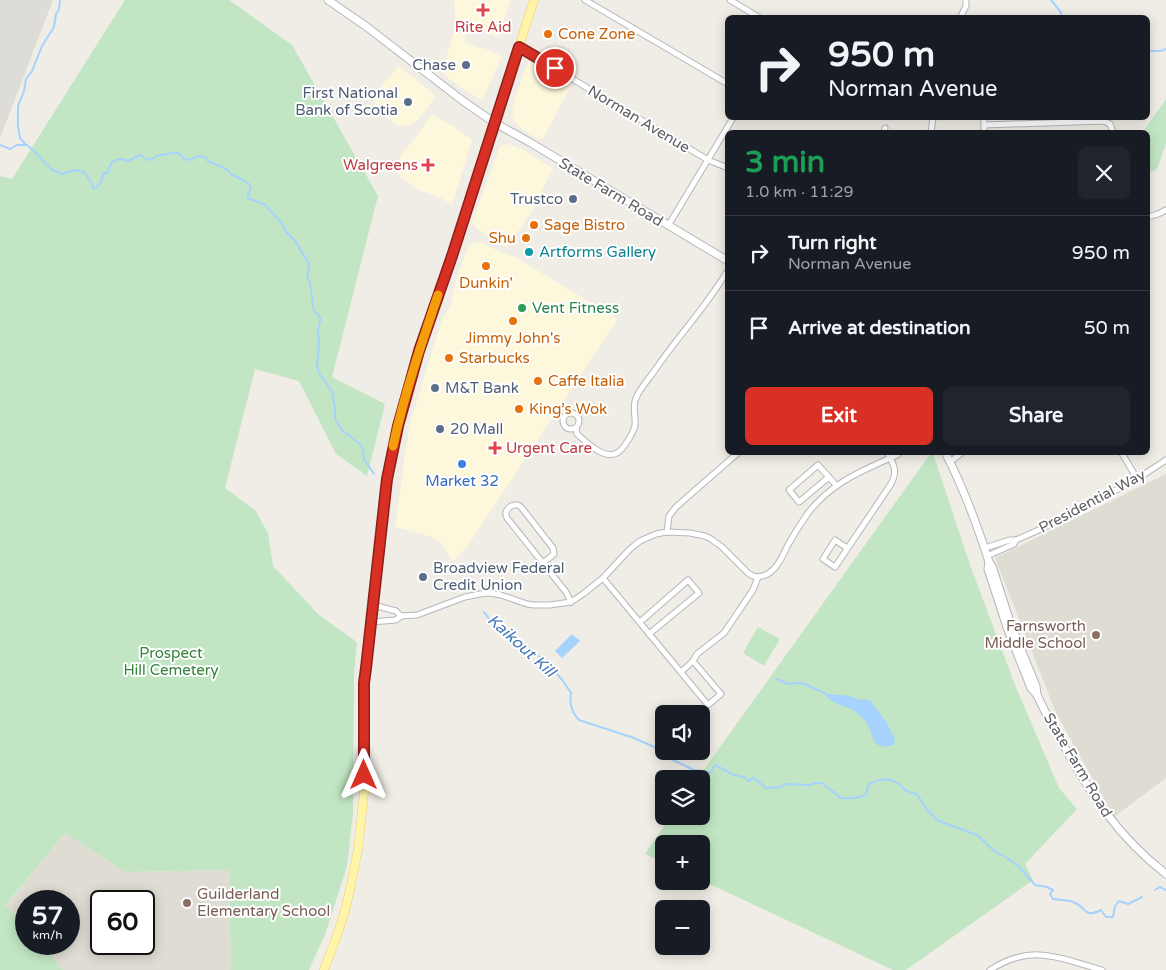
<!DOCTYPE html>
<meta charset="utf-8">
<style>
body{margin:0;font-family:"Varela Round",sans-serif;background:#20242c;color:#f1f3f6;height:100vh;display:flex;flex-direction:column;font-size:19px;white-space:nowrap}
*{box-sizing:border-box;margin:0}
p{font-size:16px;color:#9ea1a6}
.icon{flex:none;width:28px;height:28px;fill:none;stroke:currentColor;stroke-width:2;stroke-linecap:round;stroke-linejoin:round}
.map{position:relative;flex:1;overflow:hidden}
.panel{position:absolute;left:725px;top:130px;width:425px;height:325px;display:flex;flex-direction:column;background:#171b24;border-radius:8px;box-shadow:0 2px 12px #0003}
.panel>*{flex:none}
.hud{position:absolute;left:725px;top:15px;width:425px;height:105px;border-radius:8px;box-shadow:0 2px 12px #0003;background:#171b24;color:#f1f3f6;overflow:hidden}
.buttons{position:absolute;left:655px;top:705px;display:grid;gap:10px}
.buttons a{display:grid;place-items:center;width:55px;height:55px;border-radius:8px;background:#171b24;box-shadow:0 2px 12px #0003;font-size:25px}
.speed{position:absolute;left:15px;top:890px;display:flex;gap:10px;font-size:25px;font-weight:700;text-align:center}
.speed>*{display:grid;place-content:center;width:65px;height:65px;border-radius:50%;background:#171b24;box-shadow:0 2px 12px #0003;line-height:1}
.speed small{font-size:12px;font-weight:400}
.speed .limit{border:2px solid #111;border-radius:8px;background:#fff;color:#111}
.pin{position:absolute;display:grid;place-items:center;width:42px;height:42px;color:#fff;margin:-21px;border:2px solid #fff;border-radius:50%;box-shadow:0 1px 5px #0007}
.me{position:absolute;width:55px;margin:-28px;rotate:0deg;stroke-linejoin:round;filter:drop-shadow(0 0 4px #0008)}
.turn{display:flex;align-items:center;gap:18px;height:105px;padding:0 20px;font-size:22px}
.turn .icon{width:65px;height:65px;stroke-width:2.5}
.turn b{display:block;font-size:35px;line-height:42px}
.round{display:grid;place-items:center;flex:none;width:52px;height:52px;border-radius:8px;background:#20242c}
.headline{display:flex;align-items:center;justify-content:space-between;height:85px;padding:0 20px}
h1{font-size:30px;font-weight:700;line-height:38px;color:#1e9e55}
.button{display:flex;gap:10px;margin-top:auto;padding:10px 20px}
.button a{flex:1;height:58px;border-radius:8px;background:#d93025;color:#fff;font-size:20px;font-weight:700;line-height:58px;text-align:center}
.button a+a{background:#20242c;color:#f1f3f6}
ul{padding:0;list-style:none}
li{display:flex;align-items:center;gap:15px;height:75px;padding:0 20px;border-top:1px solid #363941}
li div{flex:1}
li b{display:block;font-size:19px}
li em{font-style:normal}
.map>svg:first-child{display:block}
.commercial{fill:#fdf7db}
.industrial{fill:#dedcd7}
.education{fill:#dfdcd3;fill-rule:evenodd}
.green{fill:#c2e6c4}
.water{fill:#a6d2fe}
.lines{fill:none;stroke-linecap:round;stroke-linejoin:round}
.stream{stroke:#a6d2fe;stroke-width:2}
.street-casing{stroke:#b5b7bb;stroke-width:7}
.secondary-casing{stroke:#b4b7bc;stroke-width:9}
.primary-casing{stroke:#f0cf5d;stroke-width:9}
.street{stroke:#fff;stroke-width:5}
.secondary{stroke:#fff;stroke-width:7}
.primary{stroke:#fef5aa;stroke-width:8}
.route-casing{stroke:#8d1f18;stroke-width:12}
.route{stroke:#d93025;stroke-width:9}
.slow{stroke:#f59e0b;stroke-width:9}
.health-dot{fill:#e0444e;stroke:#fff;stroke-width:2}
.food-dot{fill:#e8710a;stroke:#fff;stroke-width:2}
.service-dot{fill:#5c6f8a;stroke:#fff;stroke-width:2}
.culture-dot{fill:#0f9aa8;stroke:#fff;stroke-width:2}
.leisure-dot{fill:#2e9e5b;stroke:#fff;stroke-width:2}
.shop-dot{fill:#3f7fe0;stroke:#fff;stroke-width:2}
.education-dot{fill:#8d6e63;stroke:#fff;stroke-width:2}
.labels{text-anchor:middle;stroke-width:4;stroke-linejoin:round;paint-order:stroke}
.health-label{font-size:15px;fill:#be3a42;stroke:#fff}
.food-label{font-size:15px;fill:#c56008;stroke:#fff;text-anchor:start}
.service-label{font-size:15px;fill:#4e5e75;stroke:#fff;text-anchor:end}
.street-label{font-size:15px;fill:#5d6065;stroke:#fff}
.culture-label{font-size:15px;fill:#0d838f;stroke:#fff;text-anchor:start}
.leisure-label{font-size:15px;fill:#27864d;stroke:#fff;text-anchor:start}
.shop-label{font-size:15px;fill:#366cbe;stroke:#fff}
.education-label{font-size:15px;fill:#785e54;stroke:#fff;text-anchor:end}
.park-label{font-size:15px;fill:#35833e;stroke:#fff}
.water-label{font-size:16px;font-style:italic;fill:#4477b9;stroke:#fff}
</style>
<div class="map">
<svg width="1166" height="970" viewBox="0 0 1166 970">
<rect width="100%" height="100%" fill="#efede5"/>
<!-- commercial -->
<g class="commercial">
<polygon points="454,0 511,0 498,37 456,23"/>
<polygon points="454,31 466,35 465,43 479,48 483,48 493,52 502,57 482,101 449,79 442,71"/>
<polygon points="528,62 543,66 572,84 543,139 539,139 528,134 517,125 513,119 512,112 514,99"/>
<polygon points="399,66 436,96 419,119 412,124 399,127 379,112 374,106 376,97 376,92"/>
<polygon points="433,113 441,120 453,126 472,140 452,205 441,198 418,190 401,177 394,169 403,151 413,141"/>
<polygon points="508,144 521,149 553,168 534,208 507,248 480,231 472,223 500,146"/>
<polygon points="474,242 481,242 500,252 515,257 618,319 467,547 453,561 439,541 429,536 395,527 409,427 442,319 450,307 458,274 465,255 469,245"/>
</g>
<!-- industrial -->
<polygon class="industrial" points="0,0 53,0 0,138"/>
<!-- education -->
<g class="education">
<polygon points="1166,474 1166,778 1114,817 1056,713 995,558"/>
<path d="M65,833L125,872L229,870L231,970H62L39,944H69V901H26V929L6,906ZM101,901H144V944H101Z"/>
</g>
<!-- green -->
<g class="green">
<polygon points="125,0 229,0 292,45 378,196 332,377 385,404 367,476 336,454 299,381 255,369 225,488 255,510 268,533 273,566 319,615 357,642 354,674 353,814 347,866 326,932 309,970 231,970 229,870 125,872 65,833 6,905 26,928 26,944 40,944 63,970 0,970 0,176 12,179"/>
<polygon points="1166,99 1166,144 1157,169 1148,173 1148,132 1143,132"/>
<polygon points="931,453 933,453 970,565 1015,685 1059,788 1077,809 1025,864 1033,880 906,970 893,970 701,880 701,844 664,844 664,862 645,854 671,816 701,816 701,779 697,779"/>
<polygon points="758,627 780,639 764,666 743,653"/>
</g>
<!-- water -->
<g class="water">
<polygon points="572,634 580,641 562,658 555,651"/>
<path d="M828,694L836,695H843L853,697L859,700L865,699L871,701L886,722L894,737L895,742L893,745C869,752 875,732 865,721C862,717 857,713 853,710C845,705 832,705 826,695Z"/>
</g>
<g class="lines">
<!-- stream -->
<g class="stream">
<polyline points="1051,0 1060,11 1063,18"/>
<polyline points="1148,51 1161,51 1166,49"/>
<path d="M0,145L10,149L17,145H27L34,151L51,169L62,174L75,170L84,172L92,183L93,188H96C100,184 103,180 103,174L108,172L111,163C117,159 121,158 128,161L140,155L146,159L150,160L157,156L177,152L183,158L189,160L199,156L204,157L208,161L228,170L231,174L248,183L251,187L247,198L264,204L270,210L283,225L286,232L295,241L308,262L309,268L307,275L310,284L314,311L320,317V321L318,331L319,344L317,365L320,375L332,391L335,408V419L342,430L361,445L363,450L364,459L374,474"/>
<polyline points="26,145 20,138 18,126 18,106 24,91 26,79 32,71 42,46 54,27 56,14 59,9 60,0"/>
<path d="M484,612L492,623L503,632L522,644L548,663L563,681L571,693C569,704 572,713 579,720L634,738L661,750L671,759L694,770L711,772L715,765L734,775L744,777L748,781L754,778L766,788L781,787L786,784L809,785L816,783H822L841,798H854L863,796L866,795L868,785C877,779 890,777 899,784C903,787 901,787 905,790C908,792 913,793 917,794L925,807L936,819L944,823L977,835L993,850L1010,860L1019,867L1035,885L1047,887L1053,890L1050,894L1053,899C1059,900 1068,900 1073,902C1088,907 1082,919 1101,910L1106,917H1113L1115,906L1119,901L1128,904L1142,897"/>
<polyline points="777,679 788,684 798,683 805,684 820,691 828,695"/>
<polyline points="1155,890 1160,887 1166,890"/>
</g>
<defs>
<g id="street">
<polyline points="585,0 728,84"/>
<polyline points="730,0 760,18"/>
<polyline points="960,18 966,6 966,0"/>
<polyline points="519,47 708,160 728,168"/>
<polyline points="984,125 1104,121 1110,124 1113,132"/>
<polyline points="884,132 885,128"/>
<polyline points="931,132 933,118"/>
<polyline points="984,132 984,118"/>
<polyline points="1148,217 1158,214 1166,210"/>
<polyline points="668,226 733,118"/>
<circle cx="571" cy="421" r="8"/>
<path d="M576,428L577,434C586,442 604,460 617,453C623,450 634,432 635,425C636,416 632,407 636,398C640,388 649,379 655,370C678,336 707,306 728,270"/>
<polyline points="1121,452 1126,460 1137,479"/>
<polyline points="950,462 963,452"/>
<polyline points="829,477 799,502 789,490 818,465 836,485"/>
<polyline points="667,532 669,516 676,507 739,452"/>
<path d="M847,548L835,540L823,559L835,567L891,484C898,470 894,465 887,452"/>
<polyline points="985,548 1010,540 1016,540 1041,529 1088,505 1137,479 1166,460"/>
<polyline points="987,556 1014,544 1016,540"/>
<path d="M543,563L554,554L553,548L521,507L518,505C511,504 503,510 507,518L566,592L571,602"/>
<path d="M758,577C762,576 766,576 769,573C778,567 783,555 788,545C794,534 801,523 808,513C832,482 862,471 897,455L900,452"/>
<polyline points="603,578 708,705 721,694 693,661 681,672"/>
<polyline points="373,605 396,611 401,616"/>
<polyline points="371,622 396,620 401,616 417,615 465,597 480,594 490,593 501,595 527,604 534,605 550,605 571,602 583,594 603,578 630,549 640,541 656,534 667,532 690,533 705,536 711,539 722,547 748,573 753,576 758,577"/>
<polyline points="640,622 688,580 699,593 649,634"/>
<polyline points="693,661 697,654 724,633 753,590 758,577"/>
<path d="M990,970C1031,943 1059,958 1102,970"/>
</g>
<g id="secondary">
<polyline points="328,0 367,27 463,101 495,123 531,143 728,261"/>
<path d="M945,452C963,487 977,524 989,562L992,566L1011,625L1036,686L1037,695"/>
<path d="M989,562L988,569L1008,630L1031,688L1037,695C1044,710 1052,725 1060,739C1090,793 1117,836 1166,874"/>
</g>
<polyline id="primary" points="324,970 338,933 346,907 351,885 358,849 364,793 364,683 385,501 393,445 403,403 419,351 448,268 534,0"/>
</defs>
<!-- street casing -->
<use href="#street" class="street-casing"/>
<!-- secondary casing -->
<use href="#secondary" class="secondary-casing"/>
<!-- primary casing -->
<use href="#primary" class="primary-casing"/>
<!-- street -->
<use href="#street" class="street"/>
<!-- secondary -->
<use href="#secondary" class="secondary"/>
<!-- primary -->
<use href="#primary" class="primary"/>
</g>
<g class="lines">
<defs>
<polyline id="route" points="364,775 364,683 366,668 387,479 398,426 419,351 452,256 519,47 555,68"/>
</defs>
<!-- route casing -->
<use href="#route" class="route-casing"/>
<!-- route -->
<use href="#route" class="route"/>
<!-- slow -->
<path class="slow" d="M393,446C404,395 421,345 438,295"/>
</g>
<!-- markers -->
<g class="health-dot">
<path d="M480.5 2.5h5v5h5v5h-5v5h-5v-5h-5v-5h5z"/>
<path d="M425.5 157.5h5v5h5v5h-5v5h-5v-5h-5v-5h5z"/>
<path d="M492.5 440.5h5v5h5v5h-5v5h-5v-5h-5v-5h5z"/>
</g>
<g class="food-dot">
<circle cx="548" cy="34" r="5"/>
<circle cx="534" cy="225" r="5"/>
<circle cx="526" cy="238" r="5"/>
<circle cx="486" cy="266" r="5"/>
<circle cx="513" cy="321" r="5"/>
<circle cx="449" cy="358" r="5"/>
<circle cx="538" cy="381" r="5"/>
<circle cx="519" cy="409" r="5"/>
</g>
<g class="service-dot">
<circle cx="466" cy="65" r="5"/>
<circle cx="408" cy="102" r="5"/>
<circle cx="573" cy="199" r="5"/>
<circle cx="435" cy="388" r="5"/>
<circle cx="440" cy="429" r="5"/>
<circle cx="423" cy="577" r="5"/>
</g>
<circle class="culture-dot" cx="529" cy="252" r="5"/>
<circle class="leisure-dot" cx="522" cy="308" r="5"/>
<circle class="shop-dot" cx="462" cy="464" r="5"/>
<g class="education-dot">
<circle cx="1096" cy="635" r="5"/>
<circle cx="187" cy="903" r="5"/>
</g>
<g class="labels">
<!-- health labels -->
<g class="health-label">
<text x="483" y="32">Rite Aid</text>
<text x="418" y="170" text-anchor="end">Walgreens</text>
<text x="506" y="453" text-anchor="start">Urgent Care</text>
</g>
<!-- food labels -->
<g class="food-label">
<text x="558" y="39">Cone Zone</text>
<text x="544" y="230">Sage Bistro</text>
<text x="516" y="243" text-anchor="end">Shu</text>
<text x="486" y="288" text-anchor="middle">Dunkin'</text>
<text x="513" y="343" text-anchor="middle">Jimmy John's</text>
<text x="459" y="363">Starbucks</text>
<text x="548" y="386">Caffe Italia</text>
<text x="529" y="414">King’s Wok</text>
</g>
<!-- service labels -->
<g class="service-label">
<text x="456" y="70">Chase</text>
<text x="398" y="98">First National<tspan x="398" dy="17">Bank of Scotia</tspan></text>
<text x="563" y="204">Trustco</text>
<text x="445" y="393" text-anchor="start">M&amp;T Bank</text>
<text x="450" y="434" text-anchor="start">20 Mall</text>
<text x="433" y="573" text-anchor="start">Broadview Federal<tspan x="433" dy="17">Credit Union</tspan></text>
</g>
<!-- street labels -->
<g class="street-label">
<text transform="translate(639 119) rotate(31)" y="5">Norman Avenue</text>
<text transform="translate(611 192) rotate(31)" y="5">State Farm Road</text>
<text transform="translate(1092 501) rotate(-28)" y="5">Presidential Way</text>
<text transform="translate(1078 765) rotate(59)" y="5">State Farm Road</text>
</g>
<!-- culture labels -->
<g class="culture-label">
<text x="539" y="257">Artforms Gallery</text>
</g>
<!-- leisure labels -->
<g class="leisure-label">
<text x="532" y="313">Vent Fitness</text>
</g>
<!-- shop labels -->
<g class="shop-label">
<text x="462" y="486">Market 32</text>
</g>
<!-- education labels -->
<g class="education-label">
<text x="1086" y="631">Farnsworth<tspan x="1086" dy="17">Middle School</tspan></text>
<text x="197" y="899" text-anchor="start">Guilderland<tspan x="197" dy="17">Elementary School</tspan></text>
</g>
<!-- park labels -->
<g class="park-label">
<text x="171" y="658">Prospect<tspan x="171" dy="17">Hill Cemetery</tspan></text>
</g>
<!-- water labels -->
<g class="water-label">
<text transform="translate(522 645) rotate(42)" y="6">Kaikout Kill</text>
</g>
</g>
</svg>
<div class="buttons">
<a><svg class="icon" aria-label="sound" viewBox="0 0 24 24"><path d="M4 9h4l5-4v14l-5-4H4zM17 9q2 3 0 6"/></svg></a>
<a><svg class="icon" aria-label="layers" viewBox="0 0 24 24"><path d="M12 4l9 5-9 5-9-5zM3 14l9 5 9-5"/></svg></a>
<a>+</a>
<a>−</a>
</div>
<div class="speed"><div>57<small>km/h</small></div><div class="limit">60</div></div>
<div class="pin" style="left:555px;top:68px;background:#d93025"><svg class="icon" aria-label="arrive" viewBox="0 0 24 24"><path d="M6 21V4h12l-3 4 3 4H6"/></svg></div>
<svg class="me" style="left:364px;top:775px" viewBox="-20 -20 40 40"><path d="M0-17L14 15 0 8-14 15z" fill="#d93025" stroke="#fff" stroke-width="4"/></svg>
<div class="hud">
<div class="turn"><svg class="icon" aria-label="right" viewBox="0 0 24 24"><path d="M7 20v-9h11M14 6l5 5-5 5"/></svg><div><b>950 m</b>Norman Avenue</div></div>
</div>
<section class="panel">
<div class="headline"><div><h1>3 min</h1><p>1.0 km · 11:29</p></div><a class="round"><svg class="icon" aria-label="close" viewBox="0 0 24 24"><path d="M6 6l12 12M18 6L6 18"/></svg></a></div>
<ul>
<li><svg class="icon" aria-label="right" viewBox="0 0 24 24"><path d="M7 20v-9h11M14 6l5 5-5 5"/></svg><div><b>Turn right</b><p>Norman Avenue</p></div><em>950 m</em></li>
<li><svg class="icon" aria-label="arrive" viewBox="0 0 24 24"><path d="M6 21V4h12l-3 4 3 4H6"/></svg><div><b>Arrive at destination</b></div><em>50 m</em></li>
</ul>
<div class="button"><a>Exit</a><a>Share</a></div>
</section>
</div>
